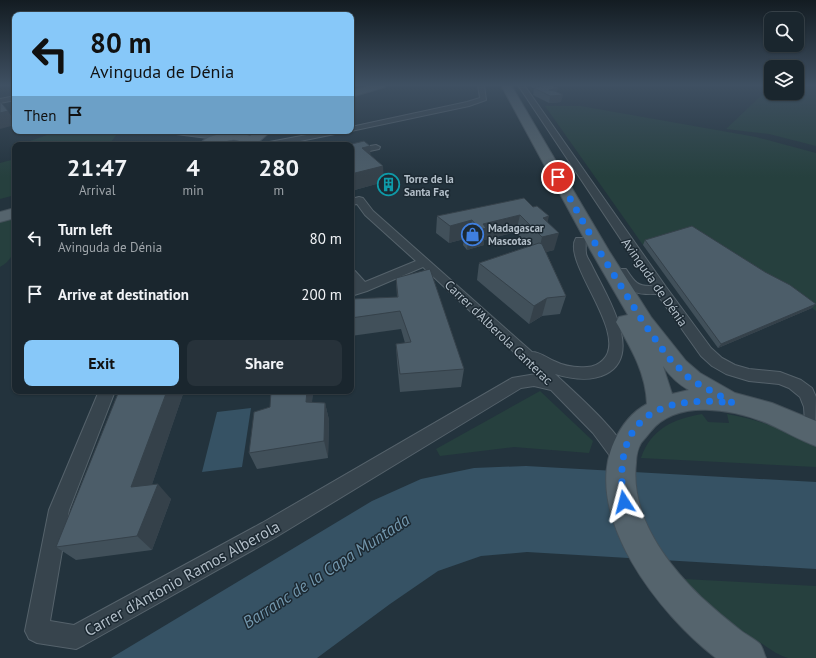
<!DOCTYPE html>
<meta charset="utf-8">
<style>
body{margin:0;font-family:"PT Sans",sans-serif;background:#27323a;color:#f1f3f6;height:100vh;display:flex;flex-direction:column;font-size:15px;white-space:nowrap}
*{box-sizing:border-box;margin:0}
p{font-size:13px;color:#9fa5aa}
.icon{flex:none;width:22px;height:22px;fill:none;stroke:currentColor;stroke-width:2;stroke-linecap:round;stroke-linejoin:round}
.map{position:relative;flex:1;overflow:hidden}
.panel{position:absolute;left:12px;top:142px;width:342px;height:252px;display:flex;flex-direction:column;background:#1a262e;border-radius:8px;box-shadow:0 1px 3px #0004,0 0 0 1px #38434a}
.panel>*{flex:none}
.guide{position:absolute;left:12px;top:12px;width:342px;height:122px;border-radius:8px;box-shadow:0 1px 3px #0004,0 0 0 1px #38434a;background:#87c8f9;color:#111;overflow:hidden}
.tools{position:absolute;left:764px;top:12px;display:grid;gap:8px}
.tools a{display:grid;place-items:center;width:40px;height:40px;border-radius:8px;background:#1a262e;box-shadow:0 1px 3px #0004,0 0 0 1px #38434a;font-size:20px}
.pin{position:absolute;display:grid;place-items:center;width:34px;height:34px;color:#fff;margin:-17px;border:2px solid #fff;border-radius:50%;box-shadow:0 1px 4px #0007}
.me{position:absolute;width:44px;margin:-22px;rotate:351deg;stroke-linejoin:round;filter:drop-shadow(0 0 3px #0008)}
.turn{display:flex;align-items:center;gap:14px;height:84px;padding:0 12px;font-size:18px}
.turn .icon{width:52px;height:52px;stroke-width:2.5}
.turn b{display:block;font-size:28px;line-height:34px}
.then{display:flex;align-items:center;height:38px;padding:0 12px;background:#0003;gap:8px;font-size:15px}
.eta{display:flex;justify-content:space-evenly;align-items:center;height:68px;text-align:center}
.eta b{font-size:24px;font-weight:800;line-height:28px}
.primary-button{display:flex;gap:8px;margin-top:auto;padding:8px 12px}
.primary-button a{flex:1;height:46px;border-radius:8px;background:#87c8f9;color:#111;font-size:16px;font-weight:800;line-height:46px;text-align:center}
.primary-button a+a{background:#27323a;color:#f1f3f6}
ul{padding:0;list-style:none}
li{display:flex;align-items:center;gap:12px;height:56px;padding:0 12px}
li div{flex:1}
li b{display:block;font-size:15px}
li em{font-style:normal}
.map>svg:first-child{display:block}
.green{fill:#26403e}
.water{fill:#365264}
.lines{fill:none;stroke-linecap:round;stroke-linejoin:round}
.street-casing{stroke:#55626b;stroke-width:2}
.secondary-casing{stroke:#55626b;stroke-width:2}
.primary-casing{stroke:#435059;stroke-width:2}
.street{fill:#37444d;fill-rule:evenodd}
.secondary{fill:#455460;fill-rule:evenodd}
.primary{fill:#55646d;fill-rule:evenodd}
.wall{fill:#41505a}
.shaded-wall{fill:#35414a}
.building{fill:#4c5d69;stroke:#35414a}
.route{stroke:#1a73e8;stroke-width:7;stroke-dasharray:0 12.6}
.labels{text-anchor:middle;stroke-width:3;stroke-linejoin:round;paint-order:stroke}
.far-poi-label{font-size:11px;font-weight:bold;fill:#b3bfc9;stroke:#1c2932;text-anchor:start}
.street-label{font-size:13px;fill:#b3bfc9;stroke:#1c2932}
.near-street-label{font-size:16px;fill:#b3bfc9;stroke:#1c2932}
.near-water-label{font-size:17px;font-style:italic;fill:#7296ac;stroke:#1c2932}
</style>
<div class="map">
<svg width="816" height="658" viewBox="0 0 816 658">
<rect width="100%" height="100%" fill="#23333d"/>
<!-- green -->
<g class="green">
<polygon points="797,85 816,85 816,146 769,134 726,129 771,86 771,93 797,93"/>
<polygon points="545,106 581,106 756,137 816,153 816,311 787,289 690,230 643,245"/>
<polygon points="58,131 119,131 109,145 33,145 30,141"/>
<polygon points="15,159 15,195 0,199 0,163"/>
<path d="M15,218C15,237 20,256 0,267V222Z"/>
<polygon points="540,391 593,441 589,453 514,447 440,456 436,449"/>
<path d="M702,414L708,422L729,423L727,414C761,420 785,430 816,445V467L641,458C651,429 673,419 702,414Z"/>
<path d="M684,579L816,586V658C807,658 797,658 788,658C780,656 771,650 764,645C733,627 708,605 684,579Z"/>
</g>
<!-- water -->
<g class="water">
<polygon points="251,408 242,467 202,472 217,412"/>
<polygon points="526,466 816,482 816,569 527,552 481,556 438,571 390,604 317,658 111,658 372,501 421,479 474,468"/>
</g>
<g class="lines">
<defs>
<g id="street">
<polygon points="478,85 484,85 486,100 469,106 351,131 350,131 351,131 351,127 467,102 480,98"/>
<path d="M518,85H524L666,287L711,348L722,358L735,365L749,369L780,372L801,380L812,388L816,397L815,435L809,437L803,435L800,430L805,422L804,407L800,397L789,388L779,384L749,381L726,374L712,366L701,356L657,294C634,295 628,292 616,272L618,269H626C634,281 637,287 652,286Z"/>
<polygon points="15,96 15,100 0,103 0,99"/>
<polygon points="328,131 344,131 340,133 280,145 260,145 264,143"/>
<polygon points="376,145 380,147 379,149 351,155 351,149"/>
<path d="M359,197L363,198L373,211L532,352C540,352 547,358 554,361C564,366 575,368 587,367C593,367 599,364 603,360C630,334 561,262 576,238H584C587,242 585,247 586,253C586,256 589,260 591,264C603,290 646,354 606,374C590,382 572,379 555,374C578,396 618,430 631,458L628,464L622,466L616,464L593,433L551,390L534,386L521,388L276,537L84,645L76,649L37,643L29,639L25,631L49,510L99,391H115L69,510L50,621L74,625L262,523L512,378L536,374L515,353L423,267L367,291L351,296V287L354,286L351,282V270L355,271L365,282L416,261L365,215L357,204L351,205V199Z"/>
</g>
<path id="secondary" d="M170,131C190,131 209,130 228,135L230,137L228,139L224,140L176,134Z"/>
<g id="primary">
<polygon points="371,85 386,85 385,87 351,97 351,91"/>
<path d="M501,85H511L609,251L651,317L686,361L700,373L735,393L772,403L816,421V446C799,440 783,430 767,423C732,409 677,399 651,431C648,435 644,439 641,443C638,448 636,457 636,463C630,515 666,563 701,597C714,609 727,620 740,630C746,635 755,639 760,644C763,648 764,654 766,658H716C660,615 581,516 614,442C621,426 632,412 647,404C646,373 631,348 616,322L619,317L628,315L591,251ZM663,366C670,376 678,384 689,390L672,394Z"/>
<path d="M257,131H271L255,145H245C235,135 226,142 215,145C210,146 204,145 199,145C208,132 237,131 250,136Z"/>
<polygon points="15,208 15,218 0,222 0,212"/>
</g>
</defs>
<!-- street casing -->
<use href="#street" class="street-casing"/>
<!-- secondary casing -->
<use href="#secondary" class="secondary-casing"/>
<!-- primary casing -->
<use href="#primary" class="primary-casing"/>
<!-- street -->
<use href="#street" class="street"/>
<!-- secondary -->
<use href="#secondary" class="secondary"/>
<!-- primary -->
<use href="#primary" class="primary"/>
</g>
<!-- wall -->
<g class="wall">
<polygon points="531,85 552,85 557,92 561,102 549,103 533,95 534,88 531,87"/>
<polygon points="351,145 370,146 370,155 384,179 396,182 396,186 386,189 380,184 380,183 351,191"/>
<polygon points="524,198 548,222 554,250 546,252 566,296 560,314 542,316 529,324 477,280 479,263 529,246 516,232 484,240 484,245 467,250 463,245 464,239 449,243 436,233 437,216"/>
<polygon points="645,240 812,308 718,348 643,245"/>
<polygon points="396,278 464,369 461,387 400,392 397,362 396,344 405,343 401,329 351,336 351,299 397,297"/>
<polygon points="119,391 184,391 152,484 171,499 152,550 76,560 56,547"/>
<polygon points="271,391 313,391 312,402 325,403 329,420 328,458 257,469 249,453 270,407"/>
</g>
<!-- shaded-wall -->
<g class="shaded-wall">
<polygon points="558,88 556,95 563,95 561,102 549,103 550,96 549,90"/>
<polygon points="8,111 15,122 15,125 0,129 0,113"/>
<polygon points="370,146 371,161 362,148"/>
<polygon points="383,166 384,182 380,180 380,183 351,191 351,174"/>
<polygon points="396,182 396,186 386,189 386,185"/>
<polygon points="520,215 516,232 484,240 484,245 467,250 469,233 465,228 464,239 449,243 450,226 472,220 471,232 483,224"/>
<polygon points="549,216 545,233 543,218"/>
<polygon points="559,233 554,250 538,254 542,237"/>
<polygon points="547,298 542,316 529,324 534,306"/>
<polygon points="816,304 812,308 718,348 721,344"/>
<polygon points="167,391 184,391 146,502 131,487"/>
<polygon points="307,391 313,391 310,420 306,402"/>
<polygon points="325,403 329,420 328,458 324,441"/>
<polygon points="158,484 171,499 152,550 137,536"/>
</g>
<!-- building -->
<g class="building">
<polygon points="544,85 552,85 558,88 549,90 555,91 563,95 550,96 534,88 545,85"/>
<polygon points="0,101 8,111 0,113"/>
<polygon points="364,141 370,146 362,148 383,166 351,174 351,145 348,145"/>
<polygon points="390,177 396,182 386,185 380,180"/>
<polygon points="524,198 533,207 537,206 549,216 543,218 559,233 542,237 520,215 483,224 486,228 469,233 465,228 476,225 472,220 450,226 437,216"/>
<polygon points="692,226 765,272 790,285 816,304 721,344 645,240"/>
<polygon points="539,243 542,244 566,296 547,298 534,306 479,263"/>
<polygon points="430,269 464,369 400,374 396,344 411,342 400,311 351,318 351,299 398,297 396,278"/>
<polygon points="119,391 167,391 131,487 158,484 137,536 56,547"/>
<polygon points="271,391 307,391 306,402 325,403 324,441 249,453 254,412 270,407"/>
</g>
<!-- sky -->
<linearGradient id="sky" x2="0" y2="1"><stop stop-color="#131c22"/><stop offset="0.48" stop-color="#3f5062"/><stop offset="1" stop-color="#3f5062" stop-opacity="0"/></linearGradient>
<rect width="816" height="177" fill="url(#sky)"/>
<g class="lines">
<!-- route -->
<path class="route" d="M558,177L600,252L643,322L668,357L691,380L733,403C657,394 611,419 624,502"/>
</g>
<!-- icons -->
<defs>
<symbol id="building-ring" viewBox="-11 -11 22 22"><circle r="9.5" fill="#1c2932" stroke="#0f9aa8" stroke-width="1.5"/><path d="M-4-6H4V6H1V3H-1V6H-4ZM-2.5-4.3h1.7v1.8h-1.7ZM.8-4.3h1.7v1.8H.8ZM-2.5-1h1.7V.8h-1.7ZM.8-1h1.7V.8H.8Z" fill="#0f9aa8"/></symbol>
<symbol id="shop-ring" viewBox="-11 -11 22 22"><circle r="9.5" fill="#1c2932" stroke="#3f7fe0" stroke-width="1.5"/><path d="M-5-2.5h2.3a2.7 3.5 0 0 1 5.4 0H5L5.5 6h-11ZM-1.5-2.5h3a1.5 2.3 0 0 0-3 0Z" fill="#3f7fe0"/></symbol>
</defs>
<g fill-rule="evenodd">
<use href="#building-ring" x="376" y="172" width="25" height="25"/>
<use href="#shop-ring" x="460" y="222" width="25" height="25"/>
</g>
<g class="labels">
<!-- far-poi labels -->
<g class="far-poi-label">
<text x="404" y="183">Torre de la<tspan x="404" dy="13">Santa Faç</tspan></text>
<text x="488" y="232">Madagascar<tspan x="488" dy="13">Mascotas</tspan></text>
</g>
<!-- street labels -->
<g class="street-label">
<text transform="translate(655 282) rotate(55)" y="5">Avinguda de Dénia</text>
<text transform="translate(499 332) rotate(44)" y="5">Carrer d'Alberola Canterac</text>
</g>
<!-- near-street labels -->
<g class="near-street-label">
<text transform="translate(182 578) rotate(-29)" y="6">Carrer d'Antonio Ramos Alberola</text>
</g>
<!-- near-water labels -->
<g class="near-water-label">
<text transform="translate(326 571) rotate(-33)" y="6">Barranc de la Capa Muntada</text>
</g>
</g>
</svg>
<div class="tools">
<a><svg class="icon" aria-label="search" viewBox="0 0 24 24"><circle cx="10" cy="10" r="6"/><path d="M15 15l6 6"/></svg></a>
<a><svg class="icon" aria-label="layers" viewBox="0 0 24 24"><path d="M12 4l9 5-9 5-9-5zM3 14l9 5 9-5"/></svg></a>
</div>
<div class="pin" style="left:558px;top:177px;background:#d93025"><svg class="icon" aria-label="arrive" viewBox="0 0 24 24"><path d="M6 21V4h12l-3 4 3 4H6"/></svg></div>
<svg class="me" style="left:624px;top:502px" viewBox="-20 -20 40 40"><path d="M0-17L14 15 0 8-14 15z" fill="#1a73e8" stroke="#fff" stroke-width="4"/></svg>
<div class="guide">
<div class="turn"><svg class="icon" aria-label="left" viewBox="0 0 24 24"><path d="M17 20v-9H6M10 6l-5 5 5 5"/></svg><div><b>80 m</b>Avinguda de Dénia</div></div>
<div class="then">Then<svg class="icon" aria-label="arrive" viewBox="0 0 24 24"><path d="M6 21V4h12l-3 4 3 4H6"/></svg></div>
</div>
<section class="panel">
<div class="eta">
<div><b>21:47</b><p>Arrival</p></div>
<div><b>4</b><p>min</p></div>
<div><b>280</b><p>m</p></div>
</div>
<ul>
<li><svg class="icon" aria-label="left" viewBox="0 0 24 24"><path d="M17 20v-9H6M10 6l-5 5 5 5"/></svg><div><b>Turn left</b><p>Avinguda de Dénia</p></div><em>80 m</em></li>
<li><svg class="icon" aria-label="arrive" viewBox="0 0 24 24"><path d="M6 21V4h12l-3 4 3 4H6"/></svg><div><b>Arrive at destination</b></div><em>200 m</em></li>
</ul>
<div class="primary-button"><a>Exit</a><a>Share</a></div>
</section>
</div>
